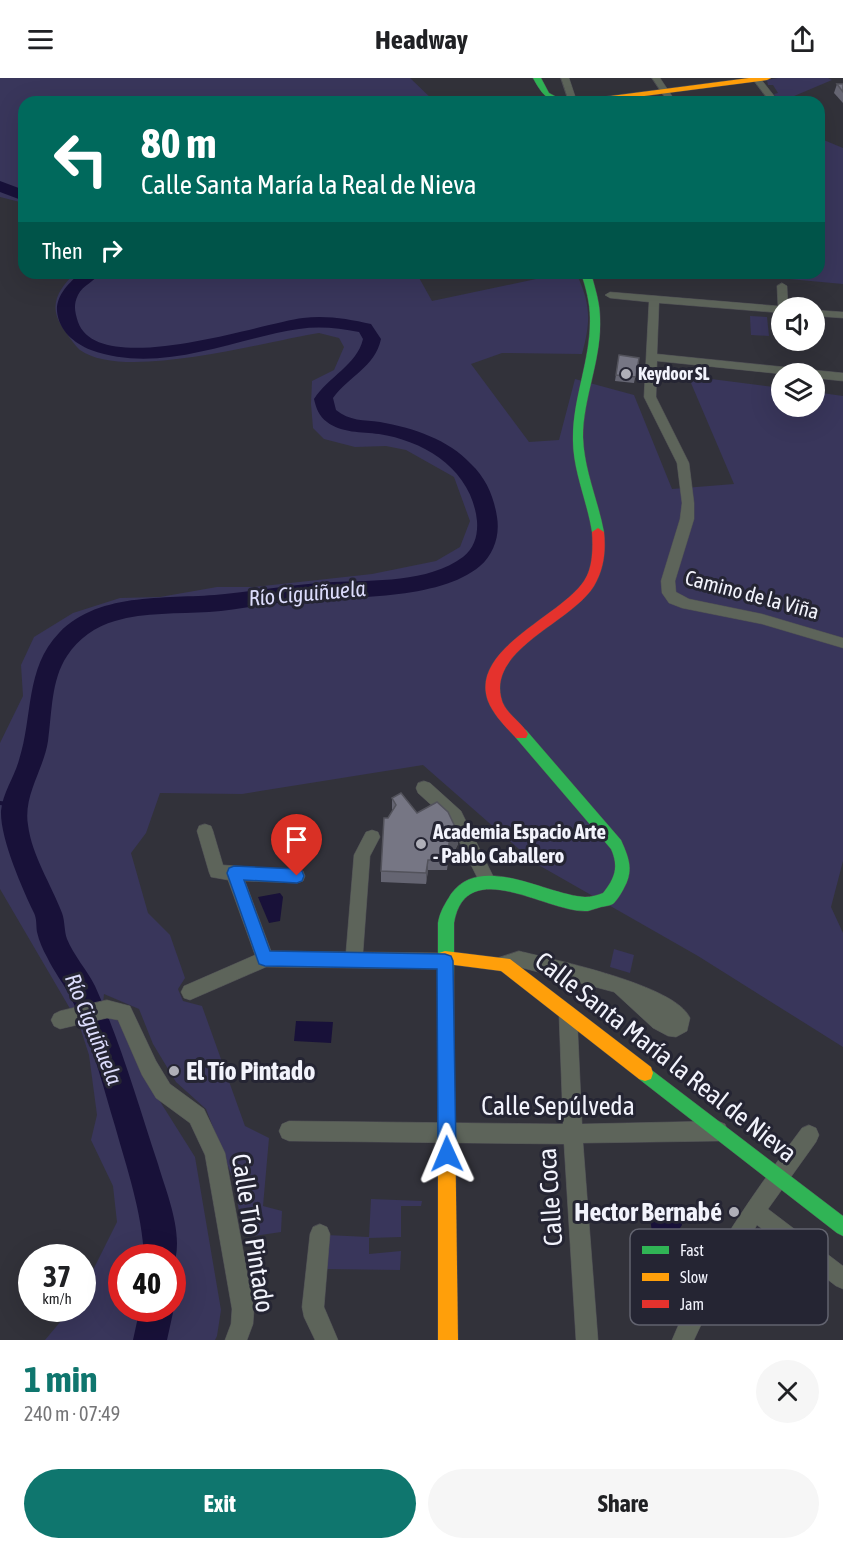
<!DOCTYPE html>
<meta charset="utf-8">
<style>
body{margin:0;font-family:"Asap Condensed",sans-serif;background:#f6f6f6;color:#202124;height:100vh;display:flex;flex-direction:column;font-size:22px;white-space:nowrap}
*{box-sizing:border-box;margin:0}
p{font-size:20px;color:#757577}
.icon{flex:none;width:33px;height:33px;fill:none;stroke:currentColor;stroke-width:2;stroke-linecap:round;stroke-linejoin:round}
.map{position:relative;height:1262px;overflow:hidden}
.details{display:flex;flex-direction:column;background:#fff;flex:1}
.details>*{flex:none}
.hud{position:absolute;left:18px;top:18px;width:807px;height:183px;border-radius:18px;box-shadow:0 6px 24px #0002;background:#00695c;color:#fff;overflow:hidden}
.fabs{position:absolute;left:771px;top:219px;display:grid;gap:12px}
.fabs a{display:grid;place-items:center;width:54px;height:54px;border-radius:50%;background:#fff;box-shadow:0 6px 24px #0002;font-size:30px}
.speed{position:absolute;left:18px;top:1166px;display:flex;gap:12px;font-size:30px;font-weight:700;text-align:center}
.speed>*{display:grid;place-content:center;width:78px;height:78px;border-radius:50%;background:#fff;box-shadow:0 6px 24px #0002;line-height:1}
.speed small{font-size:15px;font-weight:400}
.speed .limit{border:9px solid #d22;background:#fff;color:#111}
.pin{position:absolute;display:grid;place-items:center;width:51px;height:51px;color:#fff;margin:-62px -26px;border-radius:50% 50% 50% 0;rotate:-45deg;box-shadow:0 0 6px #0007}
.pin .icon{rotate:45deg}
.me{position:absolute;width:66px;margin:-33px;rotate:359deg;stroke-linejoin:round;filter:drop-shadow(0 0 4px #0008)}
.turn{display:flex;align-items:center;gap:21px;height:126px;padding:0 24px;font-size:27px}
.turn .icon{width:78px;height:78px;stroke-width:2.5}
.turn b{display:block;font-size:42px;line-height:51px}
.then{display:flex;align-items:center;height:57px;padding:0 24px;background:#0003;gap:12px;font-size:22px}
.round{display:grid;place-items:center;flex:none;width:63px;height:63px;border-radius:32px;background:#f6f6f6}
.headline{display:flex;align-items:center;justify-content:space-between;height:102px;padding:0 24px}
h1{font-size:36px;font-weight:700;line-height:45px;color:#0f766e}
.action{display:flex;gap:12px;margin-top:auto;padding:12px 24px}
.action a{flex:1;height:69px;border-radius:36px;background:#0f766e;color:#fff;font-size:24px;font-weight:700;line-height:69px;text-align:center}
.action a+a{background:#f6f6f6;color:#202124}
header{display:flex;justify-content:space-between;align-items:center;height:78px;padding:0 24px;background:#fff;font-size:27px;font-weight:700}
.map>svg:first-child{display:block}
.green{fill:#39365b;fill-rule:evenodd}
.water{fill:#181139}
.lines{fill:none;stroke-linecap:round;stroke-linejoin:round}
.stream{stroke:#181139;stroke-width:4}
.river{fill:#181139;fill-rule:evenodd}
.street-casing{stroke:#4e4e54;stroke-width:1}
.fast-casing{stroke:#4e4e54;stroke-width:1}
.slow-casing{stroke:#4e4e54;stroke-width:1}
.jam-casing{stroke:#4e4e54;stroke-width:1}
.street{fill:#5d645a;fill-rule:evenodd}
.fast{fill:#30b455;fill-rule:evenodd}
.slow{fill:#ff9f0a;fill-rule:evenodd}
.jam{fill:#e5322d;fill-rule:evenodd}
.wall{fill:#656572}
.shaded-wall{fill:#53535c}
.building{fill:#767684;stroke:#53535c;stroke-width:1.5}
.route{fill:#1a73e8;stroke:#114b97;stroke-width:1.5}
.poi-dot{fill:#afafb8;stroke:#252533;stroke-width:2}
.labels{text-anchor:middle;stroke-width:6;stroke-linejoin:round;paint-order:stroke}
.far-poi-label{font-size:18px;font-weight:bold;fill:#f2f3fc;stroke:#252533;text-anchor:start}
.street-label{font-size:21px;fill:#f2f3fc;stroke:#252533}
.poi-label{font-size:21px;font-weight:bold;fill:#f2f3fc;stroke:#252533;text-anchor:start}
.water-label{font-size:22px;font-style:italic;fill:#dcdcfc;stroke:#252533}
.near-street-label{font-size:26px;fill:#f2f3fc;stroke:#252533}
.near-poi-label{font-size:26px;font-weight:bold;fill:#f2f3fc;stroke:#252533;text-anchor:start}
.key{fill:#252533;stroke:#62636f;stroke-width:1.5}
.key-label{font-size:16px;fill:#f2f3fc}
</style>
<header><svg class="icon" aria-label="menu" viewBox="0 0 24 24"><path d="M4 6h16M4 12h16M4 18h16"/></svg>Headway<svg class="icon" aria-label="share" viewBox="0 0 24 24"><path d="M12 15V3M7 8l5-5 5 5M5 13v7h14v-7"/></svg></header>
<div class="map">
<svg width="843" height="1262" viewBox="0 0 843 1262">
<rect width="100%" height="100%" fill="#32323a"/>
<!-- green -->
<g class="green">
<polygon points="0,0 410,0 435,24 24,24 24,125 0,119"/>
<polygon points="778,0 828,0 832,2 780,24 774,16 778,15 773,7 768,7 767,2"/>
<polygon points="819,60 843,70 843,206 726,195 819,195"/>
<path d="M75,195H422L418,198L432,223L564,195H576C591,226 591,243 582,276L502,275L471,286L529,364L559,362L575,301L634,317L672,411L734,406L688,298L781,310L782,328H814L815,314L843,318V783L831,829L843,855V969L698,878L535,785L423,687L242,716L160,715L146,755L131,775L148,835L170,857L185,900L178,911L183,923L202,928L245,1048L269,1060L263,1128L282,1133L281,1154L248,1159L240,1138L233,1101L206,1031L176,1004L153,966L139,931L104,916L102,934H110L125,951L144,998L195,1079L221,1232L217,1258L215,1262H45L72,1230H82L83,1212L117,1144L113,1108L91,1062L97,1037L89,977L79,946L0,811V665L23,618L21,587L34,559L73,535L120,520L160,519L217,509H254L372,496L436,483L460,469L470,443L454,399L406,372L386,368L355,369L324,361L313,350L311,326L312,303L334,292L344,269L339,260L319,255C267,263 124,304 80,272C74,267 66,254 61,247C48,226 60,210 75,195ZM122,1179H172V1230H122Z"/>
<polygon points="750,238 767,239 769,258 751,257"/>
<polygon points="614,871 634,877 630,895 610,889"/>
<polygon points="371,1121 422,1123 421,1128 401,1128 401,1159 369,1160 369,1176 401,1173 400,1192 323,1191 326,1157 369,1159"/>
</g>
<!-- water -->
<g class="water">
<polygon points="280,815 283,819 280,843 269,845 258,819"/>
<polygon points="296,943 333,944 331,965 294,963"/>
<polygon points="681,1139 682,1147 673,1161 653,1161 650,1140"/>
</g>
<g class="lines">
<!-- stream -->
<polyline class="stream" points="0,725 15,727"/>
<!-- river -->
<g class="river">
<polygon points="0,103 24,112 24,123 0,114"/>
<path d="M81,195H100C94,204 83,207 78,217C73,227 75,234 78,244C99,302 261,245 303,240C326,237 349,241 371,246L381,261C375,289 349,298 333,320L336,332C349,343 364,342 380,344C413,350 448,361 471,386C486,400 494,419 497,439C500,457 494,476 480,488C439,523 348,518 297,523C267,525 239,532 209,534C178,536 145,534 115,543C96,548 78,561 67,578C51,602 52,635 48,663C44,691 23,717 28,747C32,778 51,806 62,835C65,843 64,853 67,861C74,878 87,892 95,908C121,965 138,1026 158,1086C167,1117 186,1160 172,1191V1179H144C142,1134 127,1091 115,1048C102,1005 91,960 71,920C64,906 54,894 47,879C43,872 39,863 37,854C36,848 37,841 34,835C22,810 0,760 1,733C3,714 14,700 19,682C33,639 25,590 59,555C100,512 171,522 225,516C261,512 297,506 333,504C374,502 428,505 463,479C475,470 478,456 477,443C472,392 425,363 379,356C362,354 341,355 327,344C319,338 316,330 314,321C328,299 357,287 363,261L359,254C339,250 319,248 299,251C231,261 161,297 91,272C74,265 59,253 57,233C56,218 69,204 81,195Z"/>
<polygon points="172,1226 174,1230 167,1262 133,1262 140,1230 172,1230"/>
</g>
<defs>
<g id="street">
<polygon points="561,0 569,0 577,24 569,24"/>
<polygon points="652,0 660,0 676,24 668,24"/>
<polygon points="752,0 760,0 779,24 770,24"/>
<polygon points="782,205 787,208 788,230 782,230 782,235 659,225 657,276 843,295 843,303 814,300 814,296 782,296 657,283 656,319 689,385 694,425 694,441 675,503 676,514 689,521 762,536 843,560 843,570 762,546 682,530 669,525 662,515 661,503 680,441 682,425 677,385 644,319 649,224 610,220 605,217 610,214 778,228 777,208"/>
<polygon points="814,232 843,234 843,240 814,238"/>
<polygon points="424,703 430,705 461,733 496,804 494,809 488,811 482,809 449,743 418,715 416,710 418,705"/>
<polygon points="205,746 211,748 213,753 223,787 303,793 305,798 303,803 297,805 245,803 271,873 346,874 354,777 366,754 372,752 378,754 380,759 370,778 363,874 445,875 451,877 454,883 451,889 445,891 266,889 190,922 184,920 181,914 184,908 255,877 228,802 211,799 209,794 197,753 199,748"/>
<path d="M519,873C555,882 676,907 690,940L687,953L676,959L668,958L653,950L614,914L519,889L504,894L498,892L495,886L498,880Z"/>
<polygon points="107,922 130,928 156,983 170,1006 204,1031 225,1075 254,1231 253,1246 247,1262 225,1262 231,1246 232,1231 205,1077 190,1045 156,1020 142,997 118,942 107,940 60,951 54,948 51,942 54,936 60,933"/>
<polygon points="568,927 574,930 577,936 582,1046 718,1043 725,1046 728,1053 725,1060 718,1063 583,1065 598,1262 576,1262 564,1066 289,1063 282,1060 279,1053 282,1046 289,1043 563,1046 559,936 562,930"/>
<path d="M809,1047L816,1050L819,1057L816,1064L768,1131L843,1188V1211L836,1208L757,1147L716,1215L694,1262H672C704,1185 752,1117 802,1050Z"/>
<polygon points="320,1146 327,1149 330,1156 324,1229 338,1262 315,1262 304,1239 302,1229 310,1156 313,1149"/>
</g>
<g id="fast">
<path d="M533,0H541L549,15L566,24C547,24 542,16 533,0Z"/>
<path d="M581,195H591C595,210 600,225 600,240C602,281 583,319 583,359C584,392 598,422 604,454L598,458L592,454C587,422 572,391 573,359C573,319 591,281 590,240C590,225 586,210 581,195Z"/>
<path d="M521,650L526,652L621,762C629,780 634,792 624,810C622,814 618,821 614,825C611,828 605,828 601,829C597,830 592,832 588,833C548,836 466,775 454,845V970L452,976L446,978L440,976L438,970V845C440,833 445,826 451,816C481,774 546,817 585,819C591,819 598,817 603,815C615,800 619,789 611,771L516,660L514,656L516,652Z"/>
<polygon points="645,987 843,1138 843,1158 837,1155 639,1001 637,995 639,989"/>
</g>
<g id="slow">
<polygon points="749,0 771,0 767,2 598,24 576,24 580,22"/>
<polygon points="445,873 510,881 651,989 653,995 651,1001 645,1003 639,1001 501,893 439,885 437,880 439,875"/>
<polygon points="446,962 452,964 454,970 458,1262 438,1262 438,970 440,964"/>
</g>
<path id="jam" d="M598,450L604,454C606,473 604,491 594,508C572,544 490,570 501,619C504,635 521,643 528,656L526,660H516C506,649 494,638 488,623C469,571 561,538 584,503C593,490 593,470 592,454Z"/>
</defs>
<!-- street casing -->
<use href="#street" class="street-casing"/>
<!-- fast casing -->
<use href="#fast" class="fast-casing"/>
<!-- slow casing -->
<use href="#slow" class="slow-casing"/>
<!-- jam casing -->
<use href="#jam" class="jam-casing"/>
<!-- street -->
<use href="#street" class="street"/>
<!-- fast -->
<use href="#fast" class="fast"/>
<!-- slow -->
<use href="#slow" class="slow"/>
<!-- jam -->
<use href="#jam" class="jam"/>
</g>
<!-- wall -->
<g class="wall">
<polygon points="837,6 843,6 843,25 834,15"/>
<polygon points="619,277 639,280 634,305 615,303"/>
<polygon points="392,720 417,735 458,755 458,766 455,772 449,776 447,792 428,792 426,806 381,804 381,793 393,732 392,731"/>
</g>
<!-- shaded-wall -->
<g class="shaded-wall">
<polygon points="458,755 458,766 455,772 449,776 447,792 449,765"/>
<polygon points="428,782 428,792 426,806 426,795"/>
</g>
<!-- building -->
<g class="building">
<polygon points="837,6 843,6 843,14"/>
<polygon points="619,277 639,280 636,299 616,297"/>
<polygon points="401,715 417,735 437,724 448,734 458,755 456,761 449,765 448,782 428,782 426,795 381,793 384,740 388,740 396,727 392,720"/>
</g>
<!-- route -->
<polygon class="route" points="234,788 297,791 302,793 304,798 302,803 297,805 244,802 270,873 445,876 451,878 453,883 456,1076 453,1082 447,1085 441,1082 438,1076 437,891 265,888 259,886 227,795 229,790"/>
<!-- markers -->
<g class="poi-dot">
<circle cx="626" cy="296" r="6"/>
<circle cx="421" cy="766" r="6"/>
<circle cx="174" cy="993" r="6"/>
<circle cx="734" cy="1134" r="6"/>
</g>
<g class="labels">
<!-- far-poi labels -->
<g class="far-poi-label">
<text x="638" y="302">Keydoor SL</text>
</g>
<!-- street labels -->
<g class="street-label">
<text transform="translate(752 517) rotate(15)" y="7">Camino de la Viña</text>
</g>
<!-- poi labels -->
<g class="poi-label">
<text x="433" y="761">Academia Espacio Arte<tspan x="433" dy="24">- Pablo Caballero</tspan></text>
</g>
<!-- water labels -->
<g class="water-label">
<text transform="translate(307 515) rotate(-5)" y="8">Río Ciguiñuela</text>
<text transform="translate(94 951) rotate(68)" y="8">Río Ciguiñuela</text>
</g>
<!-- near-street labels -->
<g class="near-street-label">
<text transform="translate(666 979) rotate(38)" y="9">Calle Santa María la Real de Nieva</text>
<text x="558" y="1037">Calle Sepúlveda</text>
<text transform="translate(550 1119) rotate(-94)" y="9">Calle Coca</text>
<text transform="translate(253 1155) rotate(81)" y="9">Calle Tío Pintado</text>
</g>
<!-- near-poi labels -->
<g class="near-poi-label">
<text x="186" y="1002">El Tío Pintado</text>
<text x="722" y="1143" text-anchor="end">Hector Bernabé</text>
</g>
</g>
<!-- legend -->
<rect x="630" y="1151" width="198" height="96" rx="9" class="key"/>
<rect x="642" y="1168" width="27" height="8" fill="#30b455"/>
<rect x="642" y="1195" width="27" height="8" fill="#ff9f0a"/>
<rect x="642" y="1222" width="27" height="8" fill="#e5322d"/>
<g class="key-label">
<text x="680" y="1178">Fast</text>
<text x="680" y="1205">Slow</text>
<text x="680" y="1232">Jam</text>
</g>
</svg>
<div class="fabs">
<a><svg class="icon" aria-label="sound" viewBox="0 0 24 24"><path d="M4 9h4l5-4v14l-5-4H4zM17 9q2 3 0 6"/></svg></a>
<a><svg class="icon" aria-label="layers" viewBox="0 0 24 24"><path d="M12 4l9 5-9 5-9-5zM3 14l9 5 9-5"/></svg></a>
</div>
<div class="speed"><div>37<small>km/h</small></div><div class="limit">40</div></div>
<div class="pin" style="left:297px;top:798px;background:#d93025"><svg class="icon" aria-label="arrive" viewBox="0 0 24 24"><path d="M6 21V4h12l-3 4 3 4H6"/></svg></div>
<svg class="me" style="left:447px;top:1076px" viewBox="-20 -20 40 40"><path d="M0-17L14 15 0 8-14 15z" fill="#1a73e8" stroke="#fff" stroke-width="4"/></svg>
<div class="hud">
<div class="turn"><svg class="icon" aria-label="left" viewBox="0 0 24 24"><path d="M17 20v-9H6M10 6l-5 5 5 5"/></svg><div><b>80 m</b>Calle Santa María la Real de Nieva</div></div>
<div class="then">Then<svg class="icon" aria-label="right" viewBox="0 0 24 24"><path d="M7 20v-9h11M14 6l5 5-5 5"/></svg></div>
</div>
</div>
<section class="details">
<div class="headline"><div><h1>1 min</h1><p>240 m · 07:49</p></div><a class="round"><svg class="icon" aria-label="close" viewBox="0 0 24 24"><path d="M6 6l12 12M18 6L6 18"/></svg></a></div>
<div class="action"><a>Exit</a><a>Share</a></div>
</section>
